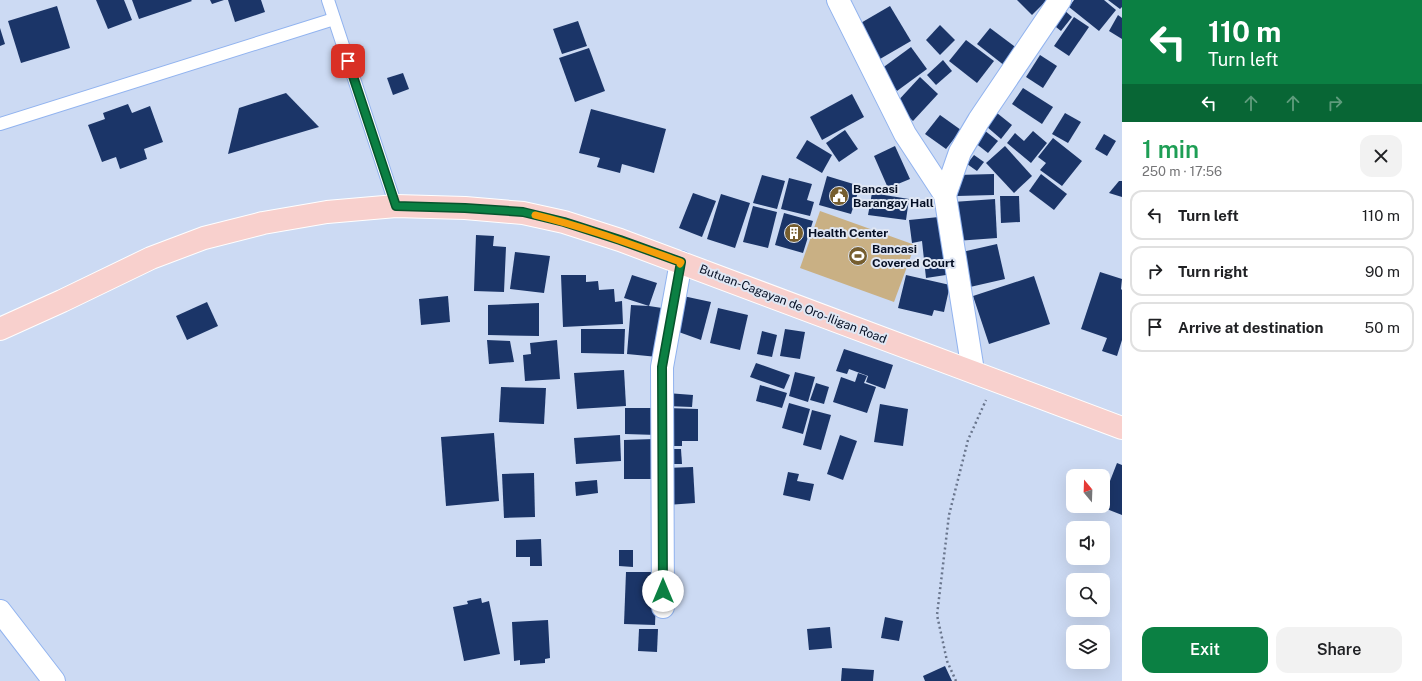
<!DOCTYPE html>
<meta charset="utf-8">
<style>
body{margin:0;font-family:"Public Sans",sans-serif;background:#f2f2f2;color:#202124;height:100vh;display:flex;flex-direction:column;font-size:15px;white-space:nowrap}
*{box-sizing:border-box;margin:0}
p{font-size:13px;color:#757577}
.icon{flex:none;width:22px;height:22px;fill:none;stroke:currentColor;stroke-width:2;stroke-linecap:round;stroke-linejoin:round}
.map{position:relative;flex:1;overflow:hidden}
.side{display:flex;flex-direction:column;background:#fff;width:300px}
.side>*{flex:none}
.banner{background:#0b8043;color:#fff;overflow:hidden}
.needle{width:26px;rotate:341deg}
.fabs{position:absolute;left:1066px;top:469px;display:grid;gap:8px}
.fabs a{display:grid;place-items:center;width:44px;height:44px;border-radius:8px;background:#fff;box-shadow:0 4px 16px #0002;font-size:20px}
.pin{position:absolute;display:grid;place-items:center;width:34px;height:34px;color:#fff;margin:-17px;border-radius:8px;box-shadow:0 2px 6px #0006}
.me{position:absolute;width:44px;margin:-22px;rotate:0deg;stroke-linejoin:round;filter:drop-shadow(0 0 3px #0008)}
.turn{display:flex;align-items:center;gap:14px;height:84px;padding:0 20px;font-size:18px}
.turn .icon{width:52px;height:52px;stroke-width:2.5}
.turn b{display:block;font-size:28px;line-height:34px}
.lanes{display:flex;align-items:center;height:38px;padding:0 20px;background:#0003;justify-content:center;gap:20px;direction:ltr}
.lanes .off{opacity:.35}
.round{display:grid;place-items:center;flex:none;width:42px;height:42px;border-radius:12px;background:#f2f2f2}
.headline{display:flex;align-items:center;justify-content:space-between;height:68px;padding:0 20px}
h1{font-size:24px;font-weight:600;line-height:30px;color:#1e9e55}
.action{display:flex;gap:8px;margin-top:auto;padding:8px 20px}
.action a{flex:1;height:46px;border-radius:12px;background:#0b8043;color:#fff;font-size:16px;font-weight:600;line-height:46px;text-align:center}
.action a+a{background:#f2f2f2;color:#202124}
ul{padding:0;list-style:none}
li{display:flex;align-items:center;gap:12px;height:50px;margin:0 8px 6px;padding:0 12px;border:2px solid #e0e0e0;border-radius:12px}
li div{flex:1}
li b{display:block;font-size:15px}
li em{font-style:normal}
main{display:flex;flex:1;min-height:0}
.map>svg:first-child{display:block}
.green{fill:#c9b084}
.building{fill:#1b3568}
.lines{fill:none;stroke-linecap:round;stroke-linejoin:round}
.service-casing{stroke:#91b3ef;stroke-width:14}
.minor-casing{stroke:#91b3ef;stroke-width:24}
.primary-casing{stroke:#fff;stroke-width:24}
.path{stroke:#69758c;stroke-width:2.5;stroke-dasharray:2 3;stroke-linecap:butt}
.service{stroke:#fff;stroke-width:12}
.minor{stroke:#fff;stroke-width:22}
.primary{stroke:#f8d0cd;stroke-width:22}
.route-casing{stroke:#07532c;stroke-width:10}
.route{stroke:#0b8043;stroke-width:7}
.slow{stroke:#f59e0b;stroke-width:7}
.labels{text-anchor:middle;stroke-width:4;stroke-linejoin:round;paint-order:stroke}
.poi-label{font-size:12px;font-weight:bold;fill:#050f24;stroke:#e0e7f4;text-anchor:start}
.street-label{font-size:12px;fill:#050f24;stroke:#e0e7f4}
</style>
<main>
<div class="map">
<svg width="1122" height="681" viewBox="0 0 1122 681">
<rect width="100%" height="100%" fill="#ccdaf3"/>
<!-- green -->
<polygon class="green" points="820,211 915,245 894,302 800,268"/>
<!-- building -->
<g class="building">
<polygon points="96,0 124,0 132,20 108,29"/>
<polygon points="132,0 191,0 192,1 139,19"/>
<polygon points="210,0 224,0 212,4"/>
<polygon points="228,0 261,0 265,12 235,22"/>
<polygon points="1017,0 1047,0 1032,15"/>
<polygon points="1074,0 1104,0 1116,10 1099,31 1069,7"/>
<polygon points="1108,0 1122,0 1122,7 1120,9"/>
<polygon points="57,6 70,48 21,63 8,21"/>
<polygon points="890,6 911,41 880,59 859,24"/>
<polygon points="1063,9 1072,17 1061,31 1051,23"/>
<polygon points="1118,15 1122,18 1122,39 1109,31"/>
<polygon points="1074,17 1089,27 1069,56 1054,46"/>
<polygon points="578,21 587,46 562,54 553,29"/>
<polygon points="940,25 955,40 940,55 926,40"/>
<polygon points="0,28 5,44 0,46"/>
<polygon points="990,28 1018,49 1005,66 977,44"/>
<polygon points="966,40 994,61 977,83 949,61"/>
<polygon points="911,47 927,69 897,91 881,69"/>
<polygon points="589,48 605,91 575,102 559,58"/>
<polygon points="1040,55 1057,66 1043,88 1026,77"/>
<polygon points="943,60 952,71 936,85 927,75"/>
<polygon points="403,73 409,89 393,95 387,78"/>
<polygon points="920,77 938,94 913,121 895,104"/>
<polygon points="1023,88 1053,107 1042,124 1012,104"/>
<polygon points="286,93 319,127 228,154 239,108"/>
<polygon points="852,94 864,117 822,140 810,117"/>
<polygon points="128,104 132,113 150,106 163,142 144,149 147,159 120,169 116,157 102,162 88,125 105,119 103,113"/>
<polygon points="591,109 666,129 654,173 622,164 620,173 597,167 600,158 579,153"/>
<polygon points="997,113 1012,125 1001,139 986,126"/>
<polygon points="1065,113 1081,122 1068,143 1052,134"/>
<polygon points="940,115 961,130 946,149 925,134"/>
<polygon points="845,130 858,149 839,162 826,143"/>
<polygon points="984,130 998,141 988,153 974,142"/>
<polygon points="1033,131 1047,143 1031,163 1007,143 1015,133 1024,141"/>
<polygon points="1104,134 1116,141 1107,156 1095,149"/>
<polygon points="1053,138 1082,161 1062,186 1040,170 1046,163 1038,157"/>
<polygon points="807,140 832,155 822,173 796,158"/>
<polygon points="895,146 910,179 888,188 874,156"/>
<polygon points="1005,146 1032,176 1014,193 986,163"/>
<polygon points="974,155 984,162 977,171 967,164"/>
<polygon points="994,174 994,195 957,196 957,175"/>
<polygon points="1041,174 1067,194 1054,210 1029,191"/>
<polygon points="762,175 785,181 777,209 753,203"/>
<polygon points="827,176 860,186 851,214 819,205"/>
<polygon points="789,178 812,184 807,200 814,202 810,216 781,209"/>
<polygon points="1119,181 1122,181 1122,197 1109,193"/>
<polygon points="693,193 716,201 702,237 679,228"/>
<polygon points="872,193 909,199 906,220 868,215"/>
<polygon points="721,194 750,203 735,248 707,239"/>
<polygon points="1000,196 1019,196 1020,222 1001,223"/>
<polygon points="995,199 997,238 956,241 953,202"/>
<polygon points="753,206 777,212 768,248 743,242"/>
<polygon points="784,213 813,221 803,253 775,245"/>
<polygon points="939,217 946,275 926,278 922,241 912,243 909,220"/>
<polygon points="476,235 494,236 493,246 506,247 504,292 474,291"/>
<polygon points="997,244 1005,279 970,287 962,252"/>
<polygon points="515,252 550,256 544,293 510,289"/>
<polygon points="1100,272 1122,279 1121,289 1122,290 1122,340 1117,356 1102,351 1107,338 1081,329"/>
<polygon points="561,275 586,275 586,282 598,281 599,290 614,289 615,302 622,301 623,324 563,327"/>
<polygon points="632,275 657,283 649,306 662,308 658,357 627,354 631,305 649,306 624,298"/>
<polygon points="906,275 950,285 944,312 934,310 932,316 898,308"/>
<polygon points="1034,276 1050,324 989,344 973,296"/>
<polygon points="448,296 450,322 421,325 419,299"/>
<polygon points="683,296 711,302 701,340 676,331"/>
<polygon points="207,302 218,326 187,340 176,316"/>
<polygon points="539,303 539,336 488,335 488,305"/>
<polygon points="718,308 748,315 740,350 710,343"/>
<polygon points="581,329 625,329 624,354 581,353"/>
<polygon points="785,329 805,332 800,359 780,356"/>
<polygon points="762,331 777,335 772,357 757,354"/>
<polygon points="487,340 510,341 514,362 489,364"/>
<polygon points="557,340 560,379 525,381 523,355 531,354 530,343"/>
<polygon points="844,349 893,365 885,389 866,382 868,376 849,369 847,374 836,371"/>
<polygon points="756,363 790,375 784,389 750,377"/>
<polygon points="624,370 626,406 577,409 574,373"/>
<polygon points="795,372 815,377 808,402 789,396"/>
<polygon points="858,373 867,376 864,383 876,387 867,413 833,402 841,377 855,382"/>
<polygon points="816,383 829,387 824,404 810,400"/>
<polygon points="760,385 787,393 782,408 756,401"/>
<polygon points="501,387 546,388 544,424 499,422"/>
<polygon points="667,393 693,395 692,407 666,406"/>
<polygon points="789,403 810,409 803,434 782,428"/>
<polygon points="880,404 908,409 903,446 874,442"/>
<polygon points="625,408 658,408 657,435 625,434"/>
<polygon points="666,408 698,409 698,441 682,441 682,446 665,446"/>
<polygon points="812,410 831,415 821,450 803,445"/>
<polygon points="494,433 499,501 446,506 441,437"/>
<polygon points="620,435 621,461 576,464 574,438"/>
<polygon points="840,435 857,441 843,480 827,474"/>
<polygon points="654,439 653,479 624,479 624,440"/>
<polygon points="665,449 681,449 682,464 665,464"/>
<polygon points="1117,463 1122,465 1122,515 1099,506 1103,506 1103,499"/>
<polygon points="693,467 695,503 667,505 665,468"/>
<polygon points="788,472 799,474 797,481 814,484 810,501 783,495"/>
<polygon points="534,473 535,517 504,518 502,474"/>
<polygon points="597,480 598,493 576,496 575,482"/>
<polygon points="541,539 542,566 530,566 530,557 516,557 516,540"/>
<polygon points="619,550 633,550 633,567 619,566"/>
<polygon points="626,572 657,572 655,625 624,624"/>
<polygon points="481,598 482,603 489,601 500,654 464,661 453,607 468,604 467,601"/>
<polygon points="885,617 903,621 899,641 881,638"/>
<polygon points="548,620 550,658 545,659 545,663 520,665 520,660 514,661 512,622"/>
<polygon points="830,627 832,648 809,650 807,629"/>
<polygon points="639,629 658,629 657,652 638,651"/>
<polygon points="945,666 952,681 925,681 923,676"/>
<polygon points="842,668 874,670 873,681 841,681"/>
</g>
<g class="lines">
<defs>
<g id="service">
<polyline points="328,0 396,206"/>
<polyline points="0,124 334,19"/>
</g>
<g id="minor">
<polyline points="838,0 905,134 945,195 973,371"/>
<polyline points="945,195 960,152 979,120 1060,0"/>
<polyline points="663,607 662,367 681,262"/>
<polyline points="0,611 54,681"/>
</g>
<polyline id="primary" points="0,329 62,301 151,258 204,238 263,223 327,212 396,206 465,208 523,213 564,222 620,240 1122,428"/>
</defs>
<!-- service casing -->
<use href="#service" class="service-casing"/>
<!-- minor casing -->
<use href="#minor" class="minor-casing"/>
<!-- primary casing -->
<use href="#primary" class="primary-casing"/>
<!-- path -->
<polyline class="path" points="956,681 947,661 937,615 949,515 968,440 986,400"/>
<!-- service -->
<use href="#service" class="service"/>
<!-- minor -->
<use href="#minor" class="minor"/>
<!-- primary -->
<use href="#primary" class="primary"/>
</g>
<g class="lines">
<defs>
<polyline id="route" points="348,61 396,206 465,208 523,212 564,222 620,240 681,262 662,367 663,591"/>
</defs>
<!-- route casing -->
<use href="#route" class="route-casing"/>
<!-- route -->
<use href="#route" class="route"/>
<!-- slow -->
<path class="slow" d="M535,215C585,227 633,245 681,262L680,264"/>
</g>
<!-- icons -->
<defs>
<symbol id="civic-disc" viewBox="-11 -11 22 22"><circle r="9.5" fill="#765e2f" stroke="#e0e7f4"/><path d="M-.6-6.5H3V-4.5H.6V-3L4-1V1h2V6H-6V1h2V-1L-.6-3ZM-1.2 2.5V6h2.4V2.5Z" fill="#fff"/></symbol>
<symbol id="building-disc" viewBox="-11 -11 22 22"><circle r="9.5" fill="#765e2f" stroke="#e0e7f4"/><path d="M-4-6H4V6H1V3H-1V6H-4ZM-2.5-4.3h1.7v1.8h-1.7ZM.8-4.3h1.7v1.8H.8ZM-2.5-1h1.7V.8h-1.7ZM.8-1h1.7V.8H.8Z" fill="#fff"/></symbol>
<symbol id="stadium-disc" viewBox="-11 -11 22 22"><circle r="9.5" fill="#765e2f" stroke="#e0e7f4"/><path d="M0-5a6.5 5 0 1 0 0 10a6.5 5 0 1 0 0-10ZM-3.5-1.8h7v3.6h-7Z" fill="#fff"/></symbol>
</defs>
<g fill-rule="evenodd">
<use href="#civic-disc" x="828" y="185" width="22" height="22"/>
<use href="#building-disc" x="783" y="222" width="22" height="22"/>
<use href="#stadium-disc" x="847" y="245" width="22" height="22"/>
</g>
<g class="labels">
<!-- poi labels -->
<g class="poi-label">
<text x="853" y="193">Bancasi<tspan x="853" dy="14">Barangay Hall</tspan></text>
<text x="808" y="237">Health Center</text>
<text x="872" y="253">Bancasi<tspan x="872" dy="14">Covered Court</tspan></text>
</g>
<!-- street labels -->
<g class="street-label">
<text transform="translate(793 304) rotate(21)" y="4">Butuan-Cagayan de Oro-Iligan Road</text>
</g>
</g>
</svg>
<div class="fabs">
<a><svg class="needle" viewBox="-14 -14 28 28"><path d="M0-13l5 13h-10z" fill="#e53935"/><path d="M0 13l5-13h-10z" fill="#757577"/></svg></a>
<a><svg class="icon" aria-label="sound" viewBox="0 0 24 24"><path d="M4 9h4l5-4v14l-5-4H4zM17 9q2 3 0 6"/></svg></a>
<a><svg class="icon" aria-label="search" viewBox="0 0 24 24"><circle cx="10" cy="10" r="6"/><path d="M15 15l6 6"/></svg></a>
<a><svg class="icon" aria-label="layers" viewBox="0 0 24 24"><path d="M12 4l9 5-9 5-9-5zM3 14l9 5 9-5"/></svg></a>
</div>
<div class="pin" style="left:348px;top:61px;background:#d93025"><svg class="icon" aria-label="arrive" viewBox="0 0 24 24"><path d="M6 21V4h12l-3 4 3 4H6"/></svg></div>
<svg class="me" style="left:663px;top:591px" viewBox="-20 -20 40 40"><circle r="19" fill="#fff"/><path d="M0-13L10 11 0 6-10 11z" fill="#0b8043"/></svg>
</div>
<section class="side">
<div class="banner">
<div class="turn"><svg class="icon" aria-label="left" viewBox="0 0 24 24"><path d="M17 20v-9H6M10 6l-5 5 5 5"/></svg><div><b>110 m</b>Turn left</div></div>
<div class="lanes"><svg class="icon" aria-label="left" viewBox="0 0 24 24"><path d="M17 20v-9H6M10 6l-5 5 5 5"/></svg><svg class="icon off" aria-label="ahead" viewBox="0 0 24 24"><path d="M12 20V5M6 11l6-6 6 6"/></svg><svg class="icon off" aria-label="ahead" viewBox="0 0 24 24"><path d="M12 20V5M6 11l6-6 6 6"/></svg><svg class="icon off" aria-label="right" viewBox="0 0 24 24"><path d="M7 20v-9h11M14 6l5 5-5 5"/></svg></div>
</div>
<div class="headline"><div><h1>1 min</h1><p>250 m · 17:56</p></div><a class="round"><svg class="icon" aria-label="close" viewBox="0 0 24 24"><path d="M6 6l12 12M18 6L6 18"/></svg></a></div>
<ul>
<li><svg class="icon" aria-label="left" viewBox="0 0 24 24"><path d="M17 20v-9H6M10 6l-5 5 5 5"/></svg><div><b>Turn left</b></div><em>110 m</em></li>
<li><svg class="icon" aria-label="right" viewBox="0 0 24 24"><path d="M7 20v-9h11M14 6l5 5-5 5"/></svg><div><b>Turn right</b></div><em>90 m</em></li>
<li><svg class="icon" aria-label="arrive" viewBox="0 0 24 24"><path d="M6 21V4h12l-3 4 3 4H6"/></svg><div><b>Arrive at destination</b></div><em>50 m</em></li>
</ul>
<div class="action"><a>Exit</a><a>Share</a></div>
</section>
</main>
